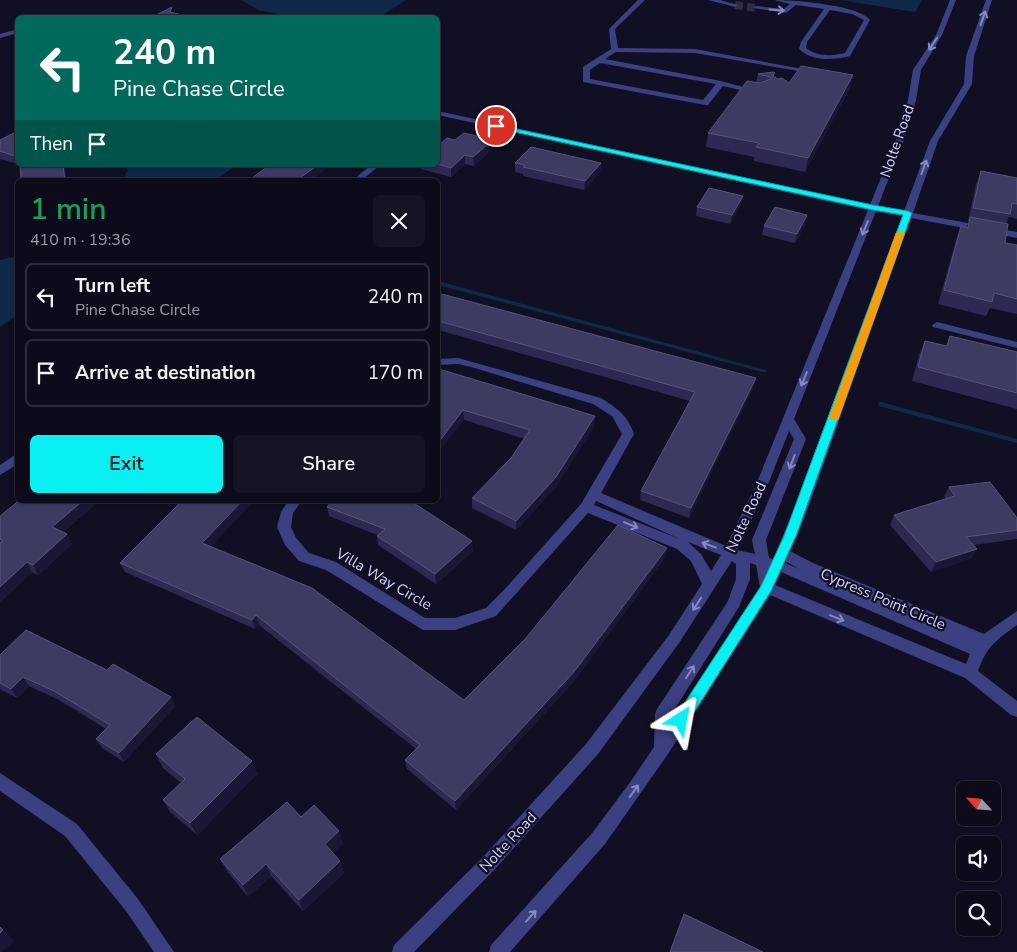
<!DOCTYPE html>
<meta charset="utf-8">
<style>
body{margin:0;font-family:"Nunito Sans",sans-serif;background:#161423;color:#f1f3f6;height:100vh;display:flex;flex-direction:column;font-size:19px;white-space:nowrap}
*{box-sizing:border-box;margin:0}
p{font-size:16px;color:#9a9ba2}
.icon{flex:none;width:28px;height:28px;fill:none;stroke:currentColor;stroke-width:2;stroke-linecap:round;stroke-linejoin:round}
.map{position:relative;flex:1;overflow:hidden}
.sheet{position:absolute;left:15px;top:178px;width:425px;height:325px;display:flex;flex-direction:column;background:#0d0b1a;border-radius:8px;box-shadow:0 1px 4px #0004,0 0 0 1px #2d2b39}
.sheet>*{flex:none}
.top-card{position:absolute;left:15px;top:15px;width:425px;height:152px;border-radius:8px;box-shadow:0 1px 4px #0004,0 0 0 1px #2d2b39;background:#00695c;color:#fff;overflow:hidden}
.needle{width:32px;rotate:296deg}
.tools{position:absolute;left:956px;top:781px;display:grid;gap:10px}
.tools a{display:grid;place-items:center;width:45px;height:45px;border-radius:8px;background:#0d0b1a;box-shadow:0 1px 4px #0004,0 0 0 1px #2d2b39;font-size:25px}
.pin{position:absolute;display:grid;place-items:center;width:42px;height:42px;color:#fff;margin:-21px;border:2px solid #fff;border-radius:50%;box-shadow:0 1px 5px #0007}
.me{position:absolute;width:55px;margin:-28px;rotate:34deg;stroke-linejoin:round;filter:drop-shadow(0 0 4px #0008)}
.turn{display:flex;align-items:center;gap:18px;height:105px;padding:0 15px;font-size:22px}
.turn .icon{width:65px;height:65px;stroke-width:2.5}
.turn b{display:block;font-size:35px;line-height:42px}
.then{display:flex;align-items:center;height:48px;padding:0 15px;background:#0003;gap:10px;font-size:19px}
.round{display:grid;place-items:center;flex:none;width:52px;height:52px;border-radius:8px;background:#161423}
.headline{display:flex;align-items:center;justify-content:space-between;height:85px;padding:0 15px}
h1{font-size:30px;font-weight:600;line-height:38px;color:#1e9e55}
.primary-button{display:flex;gap:10px;margin-top:auto;padding:10px 15px}
.primary-button a{flex:1;height:58px;border-radius:8px;background:#09f0f3;color:#111;font-size:20px;font-weight:600;line-height:58px;text-align:center}
.primary-button a+a{background:#161423;color:#f1f3f6}
ul{padding:0;list-style:none}
li{display:flex;align-items:center;gap:15px;height:68px;margin:0 10px 8px;padding:0 5px;border:2px solid #2d2b39;border-radius:8px}
li div{flex:1}
li b{display:block;font-size:19px}
li em{font-style:normal}
.map>svg:first-child{display:block}
.water{fill:#0f2946}
.lines{fill:none;stroke-linecap:round;stroke-linejoin:round}
.stream{fill:#0f2946;fill-rule:evenodd}
.minor-tunnel{stroke:#2e2c44;stroke-width:8;stroke-dasharray:8 4;stroke-linecap:butt}
.minor{fill:#3c3f80;fill-rule:evenodd}
.wall{fill:#2d2950}
.shaded-wall{fill:#1a1736}
.building{fill:#3e3b63;stroke:#56537b}
.oneway{stroke:#8888be}
.route{fill:#09f0f3;stroke:#069c9e}
.slow{fill:#f59e0b}
.labels{text-anchor:middle;stroke-width:4.5;stroke-linejoin:round;paint-order:stroke}
.street-label{font-size:15px;fill:#d3d2fd;stroke:#110f23}
</style>
<div class="map">
<svg width="1017" height="952" viewBox="0 0 1017 952">
<rect width="100%" height="100%" fill="#110f23"/>
<!-- water -->
<g class="water">
<polygon points="241,0 406,0 378,18 292,17 258,10"/>
<polygon points="840,0 922,0 915,12"/>
<polygon points="124,165 237,165 215,180 123,180 128,170"/>
<polygon points="17,256 17,315 0,327 0,260"/>
</g>
<g class="lines">
<!-- stream -->
<g class="stream">
<polygon points="438,281 766,370 767,371 766,372 762,372 438,285"/>
<polygon points="879,402 881,402 1017,439 1017,443 879,406 878,404"/>
</g>
<!-- minor-tunnel -->
<polyline class="minor-tunnel" points="735,5 756,8"/>
<!-- minor -->
<g class="minor">
<path d="M638,0H645L615,29L618,48L695,49L819,72L815,74L695,53L616,52L605,59L721,81L761,92L757,94L723,86L708,105H705L583,82V67L611,49L609,29ZM600,63L716,84L703,100L590,79V70Z"/>
<polygon points="708,0 720,0 738,5 735,7"/>
<path d="M774,0C794,0 859,5 870,20L850,56C834,60 812,62 799,49L801,42L824,9L796,5L786,13L753,8L756,6L784,9L790,4ZM830,10L852,14L864,20L845,53C832,56 817,57 806,48L807,42Z"/>
<path d="M950,0H956L942,35L921,70L916,100L904,140L878,206L904,211L930,141L964,84L966,56L986,0H992L974,56L972,84L938,141L913,213L1017,232V238L911,218L804,519L790,551L813,563L984,634L1017,611V625C996,641 988,644 978,671L1017,701V717L1011,715L965,678L770,595L668,754L605,844L510,952H489L491,945L593,832L631,781L654,747L655,714L657,709L728,601L736,579V564L732,561L679,643L598,754L495,869L414,952H392L394,945L483,857L586,744L669,635L702,584L691,561L677,549L588,513L496,616L455,630H423L326,570L299,561L285,545L277,527L281,512L289,500H302L293,513L291,527L296,538L309,553L336,562L425,618H455L486,608L504,590L581,504L622,434L612,416L593,404L471,367L458,364L438,365V359L458,358L601,398C617,408 628,416 634,434L601,493L726,546L755,487L868,210L438,115V111L870,205L896,140L908,100L913,70L936,35ZM876,211L902,216L790,519L773,559L769,558L766,540L806,439L794,419ZM789,431L794,439L752,540L755,554L737,550L767,487ZM596,501L682,540L594,505ZM688,542L721,555L711,571L701,554ZM785,561L799,569L785,563ZM750,563L756,565L760,587L671,723V715L739,607L750,579ZM781,572L970,654L966,664L775,585Z"/>
<polygon points="18,29 18,33 0,38 0,34"/>
<polygon points="371,165 380,165 362,180 353,180"/>
<polygon points="937,322 1017,342 1017,348 933,327 932,325"/>
<polygon points="18,453 18,464 0,475 0,465"/>
<polygon points="0,773 77,824 138,899 174,952 154,952 126,911 65,836 0,791"/>
</g>
</g>
<!-- wall -->
<g class="wall">
<polygon points="758,74 774,78 789,83 853,75 850,88 805,172 754,161 754,157 706,147 708,133 756,82"/>
<polygon points="18,131 18,164 0,159 0,140"/>
<polygon points="455,140 493,140 493,148 474,166 465,164 451,177 421,169 421,165 438,165 438,146"/>
<polygon points="515,163 601,163 600,172 584,190 523,176 523,174 515,172"/>
<polygon points="981,171 1017,178 1017,219 1009,217 1006,223 1005,243 1017,245 1017,314 990,308 986,316 938,304 956,240 961,226 966,227 969,221 968,221 976,184"/>
<polygon points="743,196 741,205 730,224 696,216 697,207"/>
<polygon points="805,224 795,243 762,235 764,226"/>
<polygon points="438,293 753,388 689,518 640,500 641,491 690,401 438,330"/>
<polygon points="950,336 1017,352 1017,409 912,381 919,355 925,341 946,346"/>
<polygon points="438,370 595,416 594,426 556,487 516,530 472,508 472,498 511,458 525,439 464,420"/>
<polygon points="949,487 1017,518 1017,539 974,545 972,558 931,572 890,525 894,515 946,499 944,497"/>
<polygon points="100,500 63,532 72,544 38,575 32,572 0,602 0,516"/>
<polygon points="327,507 473,551 436,584 378,545 377,535 329,516"/>
<polygon points="211,546 464,700 665,558 574,681 456,810 407,769 405,760 416,749 259,625 255,629 125,572 120,563"/>
<polygon points="0,655 107,670 171,697 175,706 124,762 102,748 96,739 106,729 59,700 29,686 17,698 0,689"/>
<polygon points="156,754 252,761 257,774 197,835 170,812 163,800 181,783 163,768"/>
<polygon points="301,817 343,844 333,853 340,861 344,873 303,911 271,876 248,897 227,871 220,859"/>
</g>
<!-- shaded-wall -->
<g class="shaded-wall">
<polygon points="853,75 850,88 805,172 808,158"/>
<polygon points="493,140 493,148 474,166 473,157"/>
<polygon points="465,155 465,164 451,177 451,168"/>
<polygon points="601,163 600,172 584,190 585,181"/>
<polygon points="63,165 65,165 67,180 65,180"/>
<polygon points="318,165 331,165 311,180 297,180"/>
<polygon points="743,196 741,205 730,224 732,215"/>
<polygon points="807,215 805,224 795,243 797,234"/>
<polygon points="756,378 753,388 689,518 691,508"/>
<polygon points="463,410 464,420 438,453 438,443"/>
<polygon points="595,416 594,426 556,487 516,530 516,521"/>
<polygon points="84,500 100,500 57,537 52,527"/>
<polygon points="243,500 255,500 206,552 202,543"/>
<polygon points="67,534 72,544 38,575 33,565"/>
<polygon points="472,541 473,551 436,584 435,574"/>
<polygon points="667,548 665,558 574,681 456,810 455,801"/>
<polygon points="977,549 972,558 931,572 936,562"/>
<polygon points="27,562 32,572 0,602 0,587"/>
<polygon points="256,615 259,625 255,629 252,620"/>
<polygon points="23,677 29,686 17,698 11,689"/>
<polygon points="171,697 175,706 124,762 119,753"/>
<polygon points="252,761 257,774 197,835 190,823"/>
<polygon points="339,831 343,844 329,857 325,844"/>
<polygon points="340,861 344,873 303,911 299,900"/>
<polygon points="266,864 271,876 248,897 243,885"/>
<polygon points="0,925 14,941 2,952 0,952"/>
</g>
<!-- building -->
<g class="building">
<polygon points="172,7 170,12 194,18 150,18"/>
<polygon points="801,66 853,75 808,158 756,147 759,143 708,133 747,81 760,83 771,79 770,77 758,74 773,72 775,73 773,75 774,77 778,79 782,78 789,83"/>
<polygon points="18,131 18,157 0,151 0,140"/>
<polygon points="464,133 493,140 473,157 465,155 451,168 438,164 438,146 447,138 455,140"/>
<polygon points="531,147 601,163 585,181 523,167 525,165 515,163"/>
<polygon points="20,165 63,165 65,180 21,180"/>
<polygon points="270,165 318,165 297,180 249,180"/>
<polygon points="981,171 1017,178 1017,204 1012,203 1010,214 973,208"/>
<polygon points="709,188 743,196 732,215 697,207"/>
<polygon points="775,207 807,215 797,234 764,226"/>
<polygon points="970,217 1008,224 1005,243 1017,245 1017,299 994,293 992,302 944,290 961,226 968,228"/>
<polygon points="438,293 756,378 691,508 641,491 695,392 438,321"/>
<polygon points="950,336 1017,352 1017,393 918,367 925,341 947,346"/>
<polygon points="439,369 595,416 556,477 516,521 472,498 511,458 530,430 463,410 438,443 438,370"/>
<polygon points="990,482 1017,518 1017,530 966,537 977,549 936,562 894,515 955,496 949,487"/>
<polygon points="20,500 84,500 52,527 67,534 33,565 27,562 0,587 0,543 3,541 0,539 0,516"/>
<polygon points="183,500 243,500 202,543 312,588 464,700 526,638 618,525 667,548 574,672 455,801 405,760 420,745 256,615 252,620 120,563"/>
<polygon points="333,500 409,500 472,541 435,574 377,536 385,529 327,507"/>
<polygon points="26,630 107,670 113,664 171,697 119,753 96,739 110,725 54,691 23,677 11,689 0,683 0,655"/>
<polygon points="197,717 252,761 190,823 163,800 185,779 156,754"/>
<polygon points="287,802 301,817 314,805 339,831 325,844 340,861 299,900 266,864 243,885 220,859"/>
<polygon points="684,914 763,952 670,952"/>
<polygon points="0,927 3,930 0,933"/>
</g>
<!-- one-way arrows -->
<defs><path id="oneway-shaft" d="M-6 0H5M1.5-3L5.5 0L1.5 3" fill="none" stroke-width="1.6" stroke-linecap="round" stroke-linejoin="round" transform="scale(1.25)"/></defs>
<g class="oneway">
<use href="#oneway-shaft" transform="translate(777 10) rotate(4)"/>
<use href="#oneway-shaft" transform="translate(983 18) rotate(-71)"/>
<use href="#oneway-shaft" transform="translate(933 44) rotate(123)"/>
<use href="#oneway-shaft" transform="translate(924 167) rotate(-70)"/>
<use href="#oneway-shaft" transform="translate(865 228) rotate(112)"/>
<use href="#oneway-shaft" transform="translate(804 379) rotate(112)"/>
<use href="#oneway-shaft" transform="translate(792 462) rotate(111)"/>
<use href="#oneway-shaft" transform="translate(631 525) rotate(22)"/>
<use href="#oneway-shaft" transform="translate(709 545) rotate(-160)"/>
<use href="#oneway-shaft" transform="translate(697 604) rotate(123)"/>
<use href="#oneway-shaft" transform="translate(837 618) rotate(22)"/>
<use href="#oneway-shaft" transform="translate(690 672) rotate(-57)"/>
<use href="#oneway-shaft" transform="translate(634 791) rotate(-54)"/>
<use href="#oneway-shaft" transform="translate(531 916) rotate(-48)"/>
</g>
<!-- route -->
<polygon class="route" points="493,124 873,205 908,211 912,213 796,536 771,591 686,725 681,727 676,725 674,720 676,716 761,586 784,536 903,215 873,210 496,128 493,127"/>
<!-- slow -->
<polygon class="slow" points="900,231 905,233 839,418 838,420 830,420 829,418 896,233"/>
<g class="labels">
<!-- street labels -->
<g class="street-label">
<text transform="translate(897 141) rotate(-71)" y="5">Nolte Road</text>
<text transform="translate(746 517) rotate(-65)" y="5">Nolte Road</text>
<text transform="translate(384 579) rotate(30)" y="5">Villa Way Circle</text>
<text transform="translate(883 599) rotate(23)" y="5">Cypress Point Circle</text>
<text transform="translate(508 842) rotate(-47)" y="5">Nolte Road</text>
</g>
</g>
</svg>
<div class="tools">
<a><svg class="needle" viewBox="-14 -14 28 28"><path d="M0-13l5 13h-10z" fill="#e53935"/><path d="M0 13l5-13h-10z" fill="#9a9ba2"/></svg></a>
<a><svg class="icon" aria-label="sound" viewBox="0 0 24 24"><path d="M4 9h4l5-4v14l-5-4H4zM17 9q2 3 0 6"/></svg></a>
<a><svg class="icon" aria-label="search" viewBox="0 0 24 24"><circle cx="10" cy="10" r="6"/><path d="M15 15l6 6"/></svg></a>
</div>
<div class="pin" style="left:496px;top:126px;background:#d93025"><svg class="icon" aria-label="arrive" viewBox="0 0 24 24"><path d="M6 21V4h12l-3 4 3 4H6"/></svg></div>
<svg class="me" style="left:681px;top:720px" viewBox="-20 -20 40 40"><path d="M0-17L14 15 0 8-14 15z" fill="#09f0f3" stroke="#fff" stroke-width="4"/></svg>
<div class="top-card">
<div class="turn"><svg class="icon" aria-label="left" viewBox="0 0 24 24"><path d="M17 20v-9H6M10 6l-5 5 5 5"/></svg><div><b>240 m</b>Pine Chase Circle</div></div>
<div class="then">Then<svg class="icon" aria-label="arrive" viewBox="0 0 24 24"><path d="M6 21V4h12l-3 4 3 4H6"/></svg></div>
</div>
<section class="sheet">
<div class="headline"><div><h1>1 min</h1><p>410 m · 19:36</p></div><a class="round"><svg class="icon" aria-label="close" viewBox="0 0 24 24"><path d="M6 6l12 12M18 6L6 18"/></svg></a></div>
<ul>
<li><svg class="icon" aria-label="left" viewBox="0 0 24 24"><path d="M17 20v-9H6M10 6l-5 5 5 5"/></svg><div><b>Turn left</b><p>Pine Chase Circle</p></div><em>240 m</em></li>
<li><svg class="icon" aria-label="arrive" viewBox="0 0 24 24"><path d="M6 21V4h12l-3 4 3 4H6"/></svg><div><b>Arrive at destination</b></div><em>170 m</em></li>
</ul>
<div class="primary-button"><a>Exit</a><a>Share</a></div>
</section>
</div>
